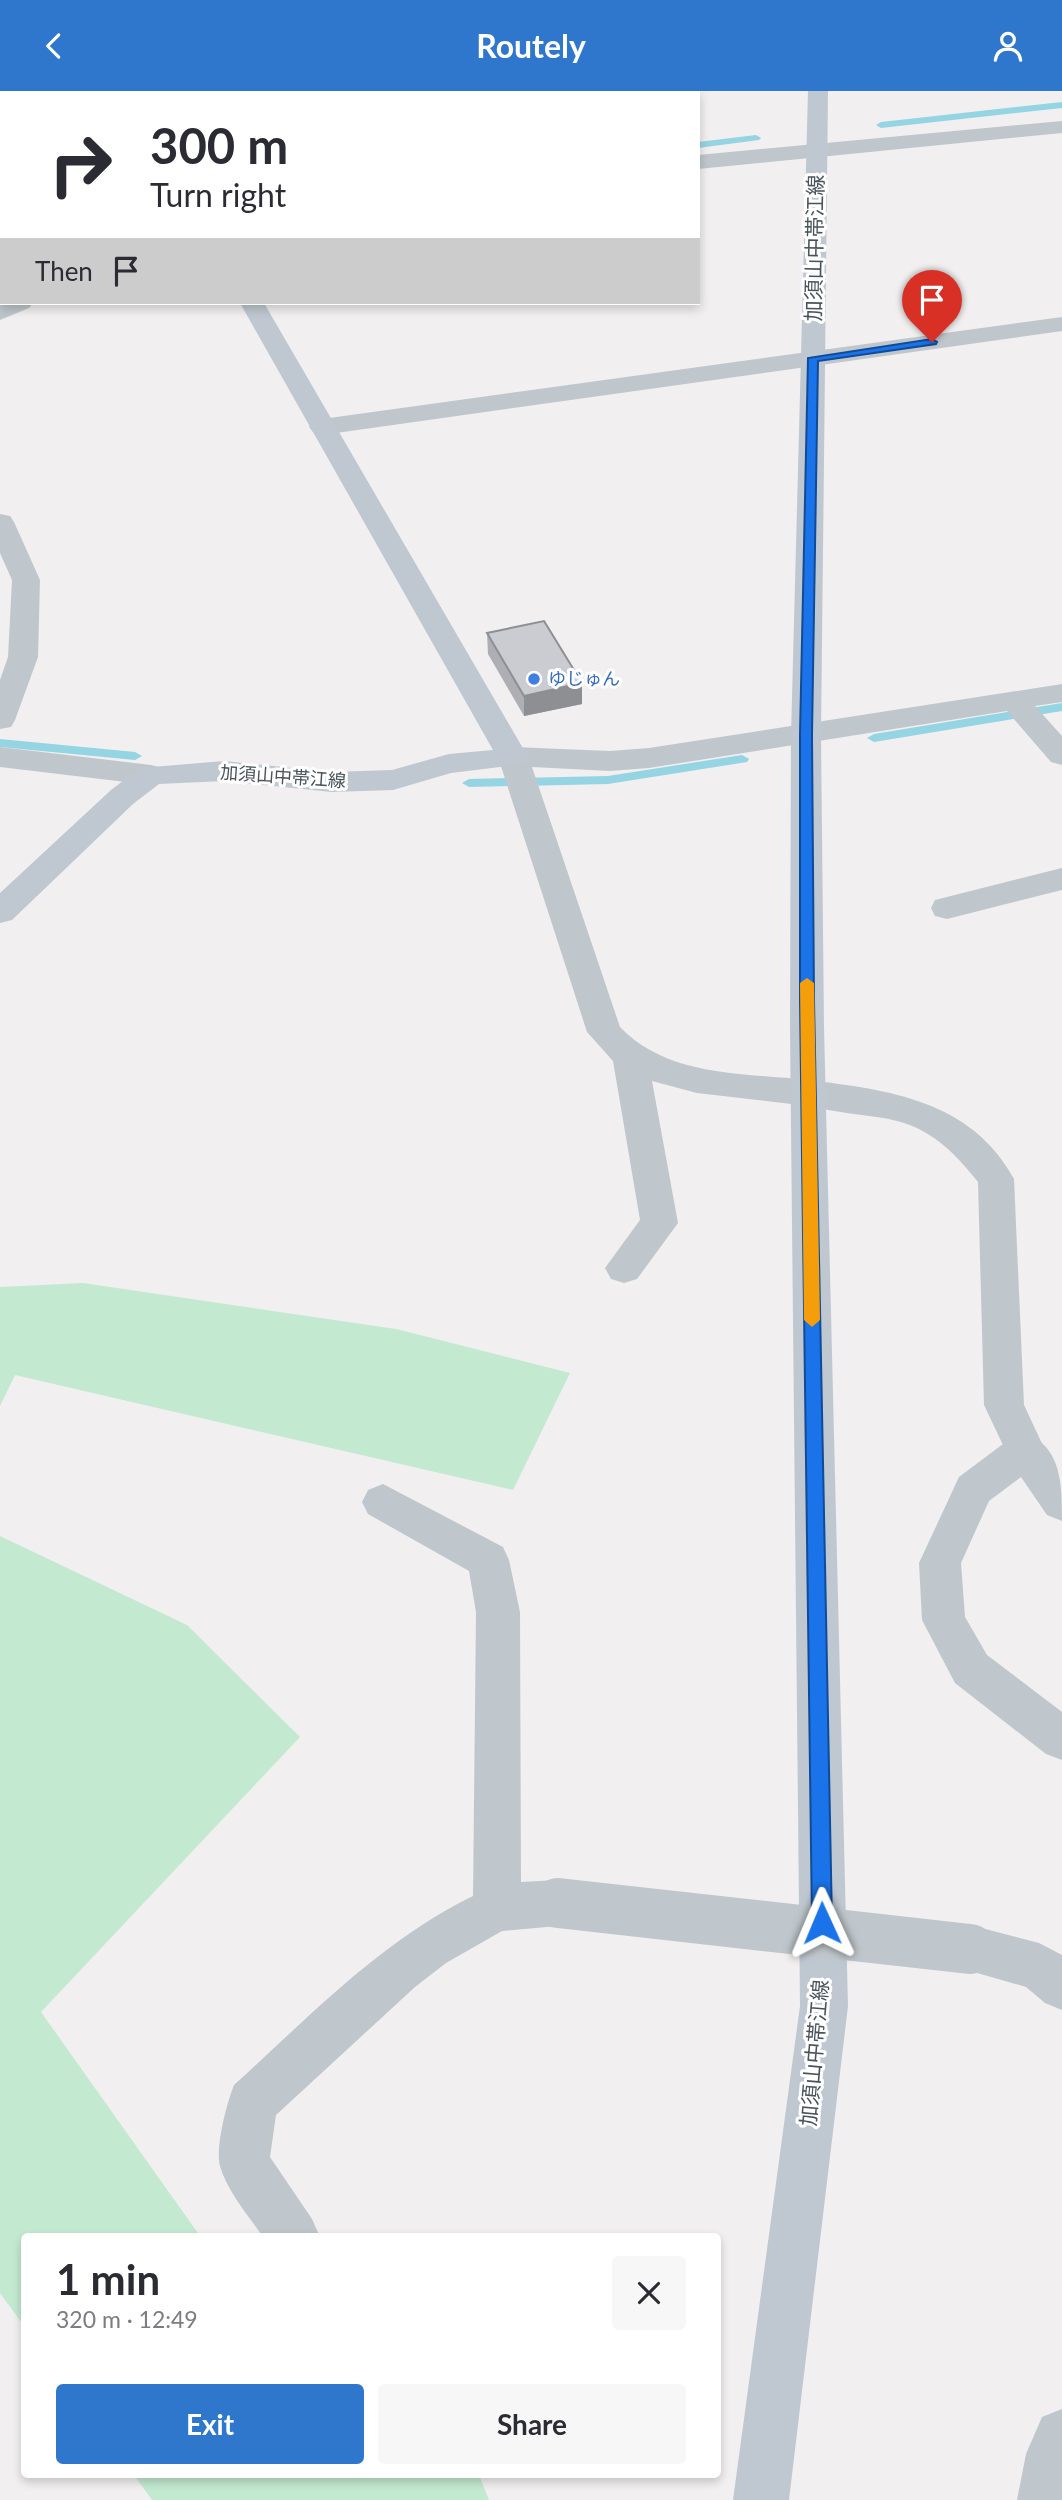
<!DOCTYPE html>
<meta charset="utf-8">
<style>
body{margin:0;font-family:Lato,"Noto Sans JP",sans-serif;background:#f7f7f7;color:#2b2b33;height:100vh;display:flex;flex-direction:column;font-size:26px;white-space:nowrap}
*{box-sizing:border-box;margin:0}
p{font-size:23px;color:#7c7c81}
.icon{flex:none;width:38px;height:38px;fill:none;stroke:currentColor;stroke-width:2;stroke-linecap:round;stroke-linejoin:round}
.map{position:relative;flex:1;overflow:hidden}
.details{position:absolute;left:21px;top:2142px;width:700px;height:245px;display:flex;flex-direction:column;background:#fff;border-radius:7px;box-shadow:0 4px 10px #0003}
.details>*{flex:none}
.top-card{position:absolute;left:0px;top:0px;width:700px;height:214px;box-shadow:0 4px 10px #0003;background:#fff;color:#2b2b33;overflow:hidden}
.pin{position:absolute;display:grid;place-items:center;width:60px;height:60px;color:#fff;margin:-72px -30px;border-radius:50% 50% 50% 0;rotate:-45deg;box-shadow:0 0 7px #0007}
.pin .icon{rotate:45deg}
.me{position:absolute;width:77px;margin:-38px;rotate:359deg;stroke-linejoin:round;filter:drop-shadow(0 0 5px #0008)}
.turn{display:flex;align-items:center;gap:24px;height:147px;padding:0 35px;font-size:32px}
.turn .icon{width:91px;height:91px;stroke-width:2.5}
.turn b{display:block;font-size:49px;line-height:60px}
.then{display:flex;align-items:center;height:66px;padding:0 35px;background:#0003;gap:14px;font-size:26px}
.round{display:grid;place-items:center;flex:none;width:74px;height:74px;border-radius:7px;background:#f7f7f7}
.summary{display:flex;align-items:center;justify-content:space-between;height:119px;padding:0 35px}
h1{font-size:42px;font-weight:700;line-height:52px}
.primary-button{display:flex;gap:14px;margin-top:auto;padding:14px 35px}
.primary-button a{flex:1;height:80px;border-radius:7px;background:#2e77cd;color:#fff;font-size:28px;font-weight:700;line-height:80px;text-align:center}
.primary-button a+a{background:#f7f7f7;color:#2b2b33}
header{display:flex;justify-content:space-between;align-items:center;height:91px;padding:0 35px;background:#2e77cd;color:#fff;font-size:32px;font-weight:700}
.map>svg:first-child{display:block}
.green{fill:#c3ead1}
.lines{fill:none;stroke-linecap:round;stroke-linejoin:round}
.stream{fill:#95d4e2;fill-rule:evenodd}
.minor{fill:#bfc7cc;fill-rule:evenodd}
.tertiary{fill:#bfc7cc;fill-rule:evenodd}
.secondary{fill:#bfc8d1;fill-rule:evenodd}
.minor-bridge{stroke:#bfc7cc;stroke-width:50}
.wall{fill:#aeafb4}
.shaded-wall{fill:#8d8f92}
.building{fill:#caccd1;stroke:#8d8f92;stroke-width:2}
.route{fill:#1a73e8;stroke:#114b97;stroke-width:2}
.slow{fill:#f59e0b}
.shop-dot{fill:#3f7fe0;stroke:#fff;stroke-width:2.5}
.labels{text-anchor:middle;stroke-width:6;stroke-linejoin:round;paint-order:stroke}
.far-shop-label{font-size:18px;fill:#366cbe;stroke:#fff;text-anchor:start}
.far-street-label{font-size:18px;fill:#49535a;stroke:#fff}
.street-label{font-size:21px;fill:#49535a;stroke:#fff}
</style>
<header><svg class="icon" aria-label="back" viewBox="0 0 24 24"><path d="M15 5l-7 7 7 7"/></svg>Routely<svg class="icon" aria-label="person" viewBox="0 0 24 24"><circle cx="12" cy="8" r="4"/><path d="M4 21q1-7 8-7t8 7"/></svg></header>
<div class="map">
<svg width="1062" height="2409" viewBox="0 0 1062 2409">
<rect width="100%" height="100%" fill="#f1efef"/>
<!-- green -->
<g class="green">
<polygon points="83,1192 396,1238 570,1282 513,1399 15,1284 0,1315 0,1196"/>
<polygon points="0,1445 187,1534 300,1646 41,1921 200,2145 24,2146 24,2235 0,2202"/>
<polygon points="134,2384 479,2384 489,2409 152,2409"/>
</g>
<g class="lines">
<!-- stream -->
<g class="stream">
<polygon points="151,0 161,0 162,2 152,2"/>
<polygon points="1062,11 1062,17 881,37 876,34 881,31"/>
<polygon points="756,44 761,47 759,49 698,57 698,51"/>
<polygon points="1062,612 1062,620 874,651 867,647 874,643"/>
<polygon points="0,648 135,661 142,665 135,669 0,656"/>
<polygon points="742,664 749,668 747,671 608,693 469,696 462,692 469,688 608,685"/>
</g>
<!-- minor -->
<g class="minor">
<polygon points="33,212 29,217 0,229 0,213"/>
<polygon points="1062,226 1062,240 322,344 313,341 309,336 313,331 322,328"/>
<polygon points="0,423 10,425 14,431 40,489 38,566 15,629 11,636 0,638 0,589 8,566 12,489 0,462"/>
<path d="M1062,593V611L1035,615L1062,645V674L1051,671L1007,620L649,677L610,680L532,676L620,936C668,986 743,982 808,989L821,993L826,1002L821,1011L808,1015L697,1002L652,990L678,1132L637,1188L624,1192L611,1188L605,1177L640,1129L613,970L587,941L498,666L502,659L513,656L610,660L649,657Z"/>
<polygon points="0,656 151,674 162,677 166,684 162,691 151,694 0,676"/>
<polygon points="1062,777 1062,799 947,828 935,825 931,817 935,809"/>
<path d="M1025,1342C1062,1356 1062,1394 1062,1430L1047,1424L1021,1386L989,1410L961,1472L965,1526L987,1564L1062,1621V1669L1046,1663L955,1592L922,1529L919,1472L959,1386L1011,1347Z"/>
<path d="M383,1393L503,1456L509,1469L520,1521L521,1791L558,1789L575,1796L582,1812L575,1828L558,1835L502,1840L446,1872L415,1896L276,2024L270,2066L312,2128L320,2146H263C248,2124 227,2100 220,2075C215,2057 227,2011 234,1994C310,1925 381,1850 473,1805L476,1521L469,1480L368,1423L362,1411L368,1399Z"/>
<polygon points="970,1834 1039,1852 1062,1864 1062,1919 1045,1912 1026,1896 953,1875 946,1858 953,1841"/>
<polygon points="1062,2318 1062,2409 1017,2409 1026,2363 1042,2326"/>
</g>
<!-- tertiary -->
<g class="tertiary">
<polygon points="1062,30 1062,42 698,78 698,64"/>
<path d="M808,989C889,999 971,1009 1014,1088L1024,1314L1045,1359L1039,1371L1025,1376L1011,1371L984,1314L978,1091C914,1008 879,1036 795,1011L790,1002L795,993Z"/>
</g>
<!-- secondary -->
<g class="secondary">
<polygon points="100,0 120,0 121,2 100,2"/>
<polygon points="808,0 828,0 821,644 824,936 848,1915 789,2409 733,2409 800,1915 790,936 791,644"/>
<polygon points="240,212 264,212 528,666 524,673 451,682 393,699 332,701 224,690 159,693 133,713 12,829 0,832 0,802 111,699 140,677 224,670 332,681 392,679 449,663 493,659"/>
</g>
<!-- minor-bridge -->
<polyline class="minor-bridge" points="558,1812 970,1858"/>
</g>
<!-- wall -->
<polygon class="wall" points="487,542 582,613 524,625 488,563"/>
<!-- shaded-wall -->
<polygon class="shaded-wall" points="582,592 582,613 524,625 524,605"/>
<!-- building -->
<polygon class="building" points="544,530 582,592 524,605 487,542"/>
<!-- route -->
<polygon class="route" points="932,248 937,251 936,253 818,270 812,644 814,910 832,1832 829,1839 822,1842 815,1839 812,1832 800,910 800,644 808,267"/>
<!-- slow -->
<polygon class="slow" points="807,887 814,892 820,1229 812,1236 804,1229 800,892"/>
<!-- markers -->
<circle class="shop-dot" cx="534" cy="588" r="7"/>
<g class="labels">
<!-- far-shop labels -->
<g class="far-shop-label">
<text x="548" y="594">ゆじゅん</text>
</g>
<!-- far-street labels -->
<g class="far-street-label">
<text transform="translate(283 686) rotate(4)" y="6">加須山中帯江線</text>
</g>
<!-- street labels -->
<g class="street-label">
<text transform="translate(815 157) rotate(-89)" y="7">加須山中帯江線</text>
<text transform="translate(815 1962) rotate(-85)" y="7">加須山中帯江線</text>
</g>
</g>
</svg>
<div class="pin" style="left:932px;top:251px;background:#d93025"><svg class="icon" aria-label="arrive" viewBox="0 0 24 24"><path d="M6 21V4h12l-3 4 3 4H6"/></svg></div>
<svg class="me" style="left:822px;top:1832px" viewBox="-20 -20 40 40"><path d="M0-17L14 15 0 8-14 15z" fill="#1a73e8" stroke="#fff" stroke-width="4"/></svg>
<div class="top-card">
<div class="turn"><svg class="icon" aria-label="right" viewBox="0 0 24 24"><path d="M7 20v-9h11M14 6l5 5-5 5"/></svg><div><b>300 m</b>Turn right</div></div>
<div class="then">Then<svg class="icon" aria-label="arrive" viewBox="0 0 24 24"><path d="M6 21V4h12l-3 4 3 4H6"/></svg></div>
</div>
<section class="details">
<div class="summary"><div><h1>1 min</h1><p>320 m · 12:49</p></div><a class="round"><svg class="icon" aria-label="close" viewBox="0 0 24 24"><path d="M6 6l12 12M18 6L6 18"/></svg></a></div>
<div class="primary-button"><a>Exit</a><a>Share</a></div>
</section>
</div>
